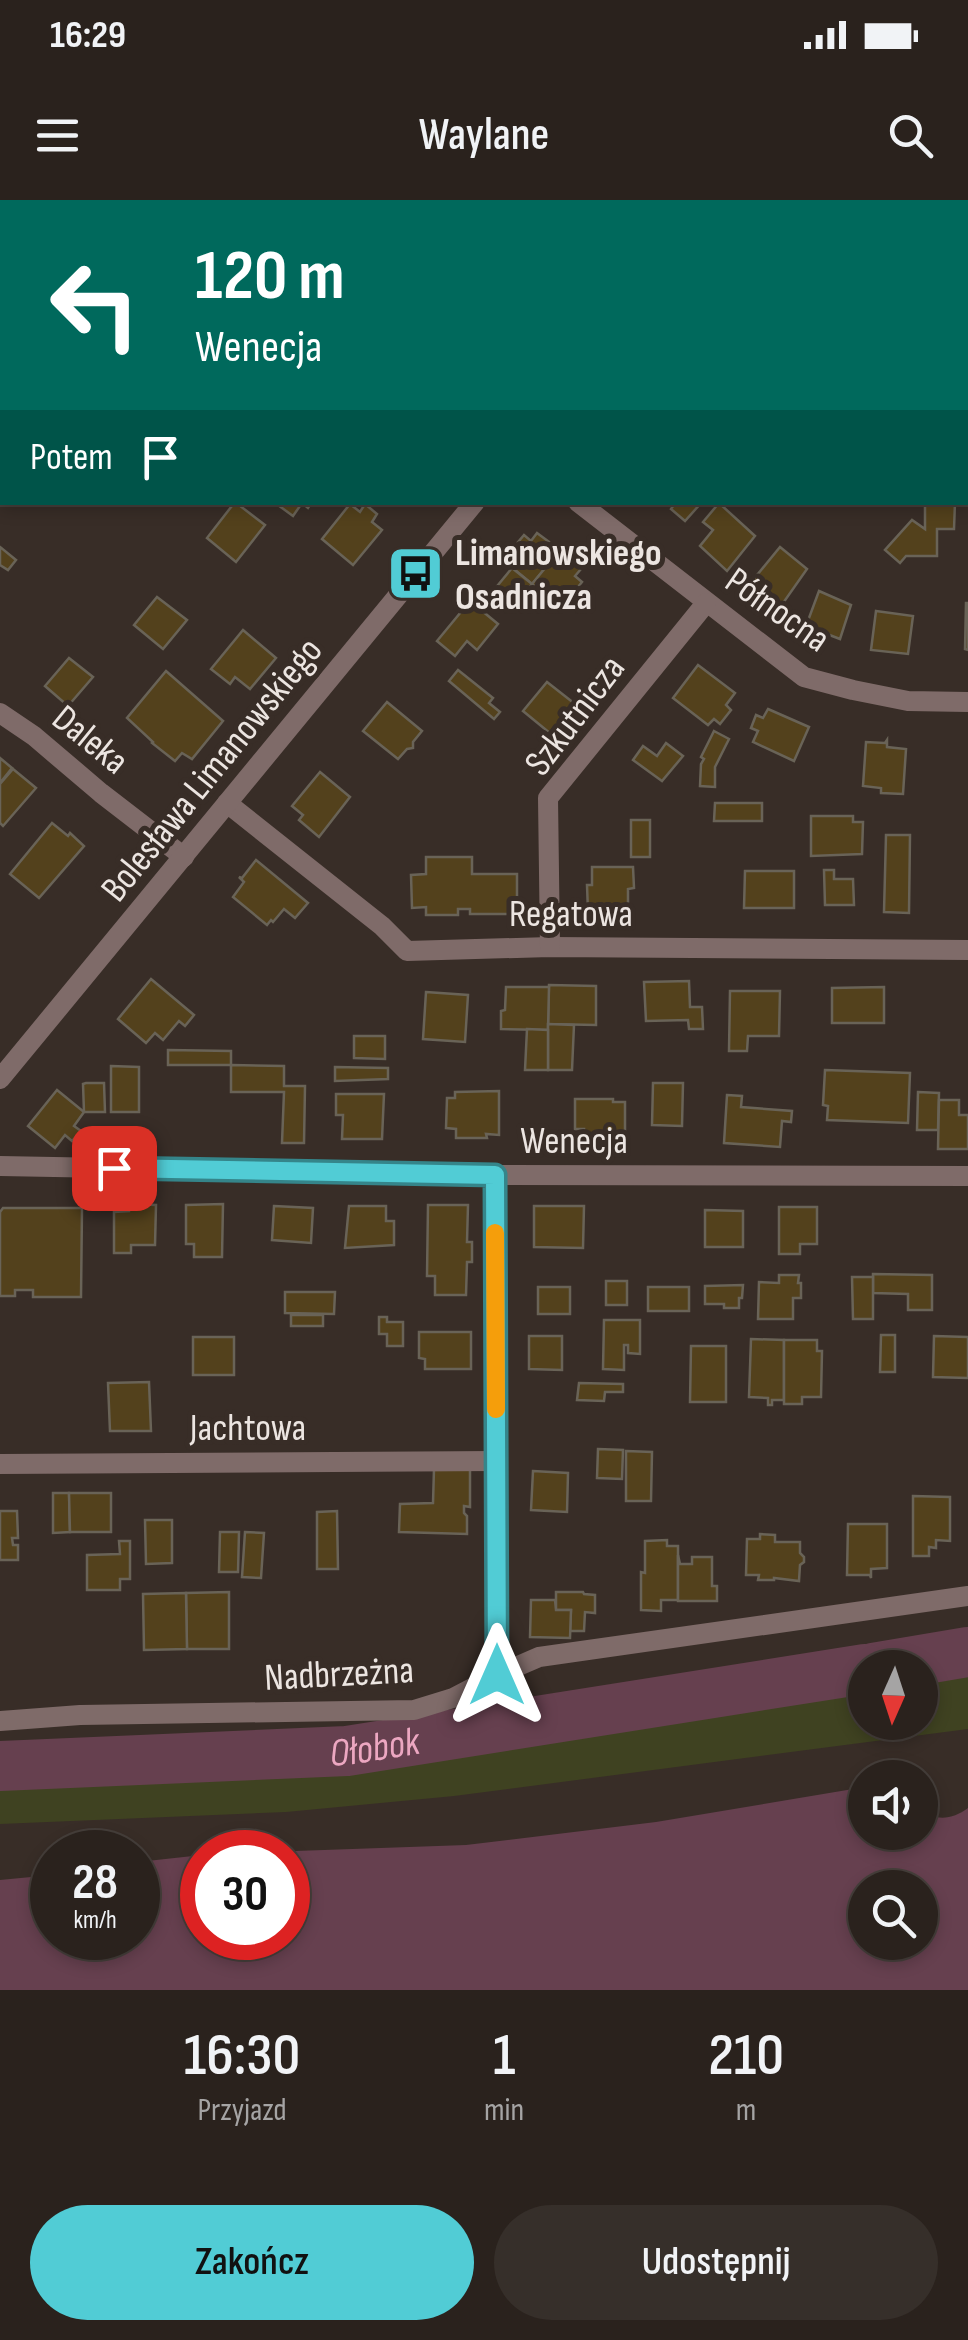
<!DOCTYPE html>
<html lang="pl">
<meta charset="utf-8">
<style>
body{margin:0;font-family:"Sofia Sans Condensed",sans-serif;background:#362f2a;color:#f1f3f6;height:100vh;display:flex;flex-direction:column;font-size:38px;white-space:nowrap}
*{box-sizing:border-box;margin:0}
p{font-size:32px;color:#a5a4a4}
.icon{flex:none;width:55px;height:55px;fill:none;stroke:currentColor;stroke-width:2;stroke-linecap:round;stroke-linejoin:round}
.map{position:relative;height:1790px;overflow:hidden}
.panel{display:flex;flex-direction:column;background:#2a221d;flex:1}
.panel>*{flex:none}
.hud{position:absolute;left:0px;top:0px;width:970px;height:305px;box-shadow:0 5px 15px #0003,0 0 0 2px #463f3b;background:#00695c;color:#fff;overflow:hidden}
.needle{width:65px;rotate:183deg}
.buttons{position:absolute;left:848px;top:1450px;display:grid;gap:20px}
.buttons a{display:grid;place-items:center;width:90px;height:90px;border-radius:50%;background:#2a221d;box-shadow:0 5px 15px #0003,0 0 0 2px #463f3b;font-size:50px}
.speed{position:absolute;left:30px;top:1630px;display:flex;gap:20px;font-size:50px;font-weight:700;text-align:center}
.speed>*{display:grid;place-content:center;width:130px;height:130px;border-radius:50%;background:#2a221d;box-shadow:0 5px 15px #0003,0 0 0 2px #463f3b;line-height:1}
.speed small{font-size:25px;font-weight:400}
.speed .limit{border:15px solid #d22;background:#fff;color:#111}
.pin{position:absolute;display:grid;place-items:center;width:85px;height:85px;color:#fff;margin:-42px;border-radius:20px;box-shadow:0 5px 15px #0006}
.me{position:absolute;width:110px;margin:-55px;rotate:0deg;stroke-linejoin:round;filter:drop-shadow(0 0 8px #0008)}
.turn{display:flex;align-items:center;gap:35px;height:210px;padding:0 30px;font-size:45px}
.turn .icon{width:130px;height:130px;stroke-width:2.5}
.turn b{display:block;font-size:70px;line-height:85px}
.then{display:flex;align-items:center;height:95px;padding:0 30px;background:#0003;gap:20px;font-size:38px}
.eta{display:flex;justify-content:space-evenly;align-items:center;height:170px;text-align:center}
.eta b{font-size:60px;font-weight:600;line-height:70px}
.cta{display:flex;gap:20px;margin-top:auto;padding:20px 30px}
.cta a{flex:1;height:115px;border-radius:60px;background:#51ccd5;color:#111;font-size:40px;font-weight:600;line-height:115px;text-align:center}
.cta a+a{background:#362f2a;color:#f1f3f6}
.status{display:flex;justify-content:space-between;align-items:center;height:70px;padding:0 50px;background:#2a221d;direction:ltr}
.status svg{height:28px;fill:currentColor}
header{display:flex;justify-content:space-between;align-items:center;height:130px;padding:0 30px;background:#2a221d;font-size:45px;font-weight:600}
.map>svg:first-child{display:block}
.green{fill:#3f4221}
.water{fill:#66404f;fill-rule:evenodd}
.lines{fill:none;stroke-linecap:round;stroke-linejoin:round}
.river{stroke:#66404f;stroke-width:50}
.building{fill:#53411c;stroke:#696357;stroke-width:2.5}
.minor{stroke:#7f6b69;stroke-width:20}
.tertiary{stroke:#7f6b69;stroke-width:20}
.route-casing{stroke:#35858a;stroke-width:25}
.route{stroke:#51ccd5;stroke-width:18}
.slow{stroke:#f59e0b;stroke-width:18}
.labels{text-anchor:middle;stroke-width:10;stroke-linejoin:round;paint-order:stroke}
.poi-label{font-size:38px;font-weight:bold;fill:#ece5e1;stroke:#382d27;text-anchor:start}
.street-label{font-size:38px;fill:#ece5e1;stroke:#382d27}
.water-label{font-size:40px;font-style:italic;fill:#eca7c1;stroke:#382d27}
</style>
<div class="status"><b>16:29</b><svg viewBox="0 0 49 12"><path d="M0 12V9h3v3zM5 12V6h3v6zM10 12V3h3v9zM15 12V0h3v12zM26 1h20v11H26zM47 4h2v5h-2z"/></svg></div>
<header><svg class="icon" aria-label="menu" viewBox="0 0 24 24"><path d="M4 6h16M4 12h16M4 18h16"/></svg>Waylane<svg class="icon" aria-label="search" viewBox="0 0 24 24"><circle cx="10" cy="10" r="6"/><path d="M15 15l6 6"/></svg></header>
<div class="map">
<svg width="968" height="1790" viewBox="0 0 968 1790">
<rect width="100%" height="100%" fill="#382d27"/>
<!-- green -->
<polygon class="green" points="968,1472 968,1529 454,1596 286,1612 0,1624 0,1583 331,1566 465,1551 676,1520 865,1489 865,1522 920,1522 920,1480"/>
<!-- water -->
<path class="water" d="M865,1587V1632H920V1610C936,1621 952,1620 968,1608V1790H0V1680L52,1675V1738H138V1662L202,1655V1738H288V1652H267L466,1645L656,1622ZM865,1688H920V1742H865Z"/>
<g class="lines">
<!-- river -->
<g class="river">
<polyline points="873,1468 968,1452"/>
<path id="s1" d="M0,1566L347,1551L865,1469"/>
</g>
</g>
<!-- building -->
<g class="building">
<polygon points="0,219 2,221 2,269 0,272"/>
<polygon points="235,302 265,325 236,362 207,338"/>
<polygon points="281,302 312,302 308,308 302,303 293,316 278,305"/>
<polygon points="676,302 702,302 685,321 671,309"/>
<polygon points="925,302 955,302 954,329 937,329 937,356 906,356 900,363 885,350 912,320 925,329"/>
<polygon points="719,303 755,336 727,371 700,346 713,330 703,322"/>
<polygon points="350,304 360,312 365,304 377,314 372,322 382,330 353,365 322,339"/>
<polygon points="537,333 560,350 532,384 503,360 524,335 531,341"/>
<polygon points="0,347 16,360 8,370 0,365"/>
<polygon points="780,347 807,369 781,406 766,394 763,398 748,386"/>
<polygon points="560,350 575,361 573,363 581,369 575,376 582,382 561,408 532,384"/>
<polygon points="512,368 532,384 513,407 493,391"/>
<polygon points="819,391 851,405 840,439 806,426"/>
<polygon points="157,397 187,420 163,449 134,425"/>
<polygon points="470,401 498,424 477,450 467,441 455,456 437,441"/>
<polygon points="966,403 968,403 968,450 965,449"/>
<polygon points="876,411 913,416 908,454 871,450"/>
<polygon points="243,430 276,458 250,489 235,477 230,484 211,469"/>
<polygon points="69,458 93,477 68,506 45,486"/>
<polygon points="698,465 735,493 726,505 731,510 720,524 714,519 708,525 673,498"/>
<polygon points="458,470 493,498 489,503 500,512 494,519 449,481"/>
<polygon points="166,471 223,521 192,559 182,553 175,561 152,543 153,542 127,518"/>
<polygon points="547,482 575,504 551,534 523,511"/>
<polygon points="387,502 422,531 413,542 413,548 407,549 398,559 363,531"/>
<polygon points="768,509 809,527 794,561 753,542 758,531 751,528 756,515 763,518"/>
<polygon points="714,531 729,539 715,567 715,587 700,586 701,564 704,559 701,557"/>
<polygon points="887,540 887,547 906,549 903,594 881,593 881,588 863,586 866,542 885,543"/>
<polygon points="666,543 683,556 662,581 633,560 643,546 657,556"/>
<polygon points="0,558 12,568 0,583"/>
<polygon points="13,569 36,588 3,626 0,623 0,584"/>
<polygon points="320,572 350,597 319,637 299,620 303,615 292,606"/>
<polygon points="715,603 762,603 762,621 714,621"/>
<polygon points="811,616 853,616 853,622 863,622 862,654 811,656"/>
<rect x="631" y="620" width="19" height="37"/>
<polygon points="52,623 68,636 70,633 84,646 39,698 10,674"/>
<polygon points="886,635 910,635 909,713 884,712"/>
<polygon points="426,657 472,657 472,674 517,674 517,714 470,714 470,709 458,709 458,715 426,715 426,707 412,708 411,675 426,674"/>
<polygon points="256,660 308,703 295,718 284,709 273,722 271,720 267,725 233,697 244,682 239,677 242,678"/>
<polygon points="592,667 633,667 634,688 628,689 628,712 588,712 587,685 592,685"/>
<polygon points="824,670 834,670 834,679 853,679 854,705 825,705"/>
<polygon points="745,671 794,671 794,708 744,708"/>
<polygon points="151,779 194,815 185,826 179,821 163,840 155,833 146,843 118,819"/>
<polygon points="689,781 690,807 702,807 703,829 689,829 688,820 646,821 644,782"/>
<polygon points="549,785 596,786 596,825 548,824"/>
<polygon points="506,787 549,787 548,830 501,829 501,811 505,810"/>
<polygon points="884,787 884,823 832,823 832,788"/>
<polygon points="730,791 780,791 779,836 748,836 747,851 729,851"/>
<polygon points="426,792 468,795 465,842 423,839"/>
<polygon points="548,824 574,825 572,870 548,870"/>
<polygon points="527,829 548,830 548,870 525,870"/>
<polygon points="354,836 385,836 385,859 354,858"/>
<polygon points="168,850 231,851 231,865 168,865"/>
<polygon points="231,865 284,866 284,886 305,886 304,943 282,943 284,892 231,892"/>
<polygon points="111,866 139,867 139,912 111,912"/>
<polygon points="335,867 388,868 388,879 335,881"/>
<polygon points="825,870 910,873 908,923 827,920 828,906 823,905"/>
<polygon points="86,883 104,883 105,912 84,912 83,884"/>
<polygon points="653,883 683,883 682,926 652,925"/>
<polygon points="57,890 84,912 74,926 81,931 72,941 65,935 55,948 28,926"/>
<polygon points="499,891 499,935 486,934 487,938 456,938 456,929 446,928 447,898 455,898 455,892"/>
<polygon points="918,892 939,893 938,930 917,930"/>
<polygon points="336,894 384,894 382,939 342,939 343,915 336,915"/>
<polygon points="727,895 742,896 741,907 792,911 791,922 782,921 780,947 724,943"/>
<polygon points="575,899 613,899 613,902 625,902 625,935 613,935 613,939 583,938 584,929 575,929"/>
<polygon points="939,900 959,900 959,915 968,915 968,949 938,949"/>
<polygon points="129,1004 156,1005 155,1045 131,1045 131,1053 114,1053 114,1012 129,1011"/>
<polygon points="223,1004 222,1057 194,1057 194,1044 186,1044 186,1005"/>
<polygon points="428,1005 468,1005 467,1042 472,1042 472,1062 467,1062 466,1095 435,1095 435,1076 427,1076"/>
<polygon points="274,1006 313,1008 311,1043 272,1040"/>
<polygon points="349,1006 386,1006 386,1021 394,1021 394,1045 345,1048"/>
<polygon points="534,1006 584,1006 583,1048 534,1047"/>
<polygon points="779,1007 817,1007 817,1044 800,1044 800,1054 779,1054"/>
<polygon points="3,1008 82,1008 81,1097 33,1097 33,1090 15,1090 15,1096 0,1096 0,1012"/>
<polygon points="705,1010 743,1011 743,1047 705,1047"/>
<polygon points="873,1074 932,1075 932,1110 908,1110 908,1094 873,1093"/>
<polygon points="779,1075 799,1075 798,1083 801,1083 801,1098 793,1098 793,1119 758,1119 759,1082 779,1083"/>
<polygon points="852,1077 873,1077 873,1119 853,1119"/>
<rect x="606" y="1081" width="21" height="24"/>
<polygon points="743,1085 742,1098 739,1098 739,1108 724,1108 724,1104 705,1104 705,1086"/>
<rect x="538" y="1087" width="32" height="27"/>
<rect x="648" y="1087" width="41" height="24"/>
<polygon points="285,1092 335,1092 334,1114 285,1113"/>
<rect x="291" y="1115" width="32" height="11"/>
<polygon points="379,1117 387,1117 387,1122 403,1122 403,1146 387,1146 387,1134 379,1134"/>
<polygon points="604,1120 640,1120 640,1154 628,1153 628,1145 624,1145 624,1170 603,1169"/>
<polygon points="419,1132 471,1132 471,1169 425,1169 425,1159 419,1158"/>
<polygon points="881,1135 895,1135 895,1172 880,1172"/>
<polygon points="529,1136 562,1136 562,1170 529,1169"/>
<polygon points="934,1136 968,1137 968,1178 933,1177"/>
<rect x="193" y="1137" width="41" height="38"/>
<polygon points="751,1139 784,1140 784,1200 772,1200 772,1205 768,1205 768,1198 749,1197"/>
<polygon points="784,1140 817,1140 817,1151 822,1151 821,1197 802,1197 802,1204 784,1204"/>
<polygon points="691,1146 726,1146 726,1202 690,1202"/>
<polygon points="149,1182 151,1231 110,1231 108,1183"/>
<polygon points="579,1183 623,1184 623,1192 605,1192 604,1201 577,1200"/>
<polygon points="598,1249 623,1250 622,1279 597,1278"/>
<polygon points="626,1251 652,1252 651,1301 626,1301"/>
<polygon points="434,1269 470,1269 470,1307 464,1306 464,1313 467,1316 467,1334 399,1332 400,1304 433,1303"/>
<polygon points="533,1271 568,1273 567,1312 531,1310"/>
<polygon points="53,1293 69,1293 70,1332 53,1333"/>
<polygon points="69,1293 111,1293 111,1332 70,1332"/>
<polygon points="913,1296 950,1297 950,1341 936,1340 936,1348 929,1347 929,1356 913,1356"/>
<polygon points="0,1311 17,1311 18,1338 12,1338 13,1345 18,1345 18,1360 0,1360"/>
<polygon points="337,1311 338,1369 317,1369 317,1312"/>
<polygon points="145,1320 172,1320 172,1363 146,1364"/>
<polygon points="848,1324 887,1324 887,1368 871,1369 871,1378 870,1375 847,1375"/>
<polygon points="220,1332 239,1332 238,1372 219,1372"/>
<polygon points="245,1332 264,1333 261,1378 242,1377"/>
<polygon points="760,1334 775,1335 775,1342 800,1342 800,1353 804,1357 804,1362 800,1365 799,1381 774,1378 774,1380 758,1380 759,1375 746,1375 747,1339 760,1339"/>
<polygon points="667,1340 667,1346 678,1346 678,1400 661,1400 661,1411 641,1410 641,1372 645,1373 645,1341"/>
<polygon points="119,1341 130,1341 130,1379 120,1379 120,1390 87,1390 87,1355 120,1354"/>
<polygon points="678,1355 680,1364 692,1364 692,1357 712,1357 712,1386 717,1386 717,1401 678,1401"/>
<polygon points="229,1392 229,1449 187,1449 186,1393"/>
<polygon points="556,1392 583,1392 584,1394 595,1395 595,1413 585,1412 584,1431 570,1431 571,1410 556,1410"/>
<polygon points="186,1393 187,1449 144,1450 143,1394"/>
<polygon points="531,1400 555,1400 556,1410 571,1410 570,1438 530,1437"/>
</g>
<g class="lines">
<!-- minor -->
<g class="minor">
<polyline points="578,302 804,477 853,490 908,501 968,502"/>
<polyline points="0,513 34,536 101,593 184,657"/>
<polyline points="227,603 382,726 407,751 550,747 968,750"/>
<polyline points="550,747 548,598 706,403"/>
<polyline points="0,966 495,975 968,976"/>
<polyline points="495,975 497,1475"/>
<polyline points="0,1264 496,1261"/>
<polyline points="0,1521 80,1515 414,1510 453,1498 497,1475 539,1457 968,1396"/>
</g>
<!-- tertiary -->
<g class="tertiary">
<polyline points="219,2 237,0"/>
<polyline points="706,2 709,0"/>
<polyline points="0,33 2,33"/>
<polyline points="0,879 475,302"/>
</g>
</g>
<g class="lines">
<defs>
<polyline id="route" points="114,968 495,975 497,1475"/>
</defs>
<!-- route casing -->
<use href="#route" class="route-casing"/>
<!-- route -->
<use href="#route" class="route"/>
<!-- slow -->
<polyline class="slow" points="495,1033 496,1209"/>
</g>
<!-- icons -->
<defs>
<symbol id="bus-square" viewBox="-11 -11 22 22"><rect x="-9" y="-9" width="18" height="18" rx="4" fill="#51ccd5" stroke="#382d27"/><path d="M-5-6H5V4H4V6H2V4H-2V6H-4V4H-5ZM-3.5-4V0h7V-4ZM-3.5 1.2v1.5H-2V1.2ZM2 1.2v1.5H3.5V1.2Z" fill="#111"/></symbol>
</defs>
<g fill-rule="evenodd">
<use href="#bus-square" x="384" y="342" width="63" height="63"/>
</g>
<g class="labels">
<!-- poi labels -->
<g class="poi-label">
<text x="455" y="365">Limanowskiego<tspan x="455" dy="44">Osadnicza</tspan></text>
</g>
<!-- street labels -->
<g class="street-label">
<text transform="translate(778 409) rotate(35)" y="13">Północna</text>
<text transform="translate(574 515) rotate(-53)" y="13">Szkutnicza</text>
<text transform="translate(91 539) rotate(39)" y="13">Daleka</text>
<text transform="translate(211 569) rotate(-51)" y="13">Bolesława Limanowskiego</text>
<text x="571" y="726">Regatowa</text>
<text x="574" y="953">Wenecja</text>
<text x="248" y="1240">Jachtowa</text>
<text transform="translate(339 1473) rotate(-3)" y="13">Nadbrzeżna</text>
</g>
<!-- water labels -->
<g class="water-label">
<text dy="14" stroke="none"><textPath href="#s1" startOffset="375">Ołobok</textPath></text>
</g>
</g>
</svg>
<div class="buttons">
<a><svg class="needle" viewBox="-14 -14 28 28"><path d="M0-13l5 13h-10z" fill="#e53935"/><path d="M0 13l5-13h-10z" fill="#a5a4a4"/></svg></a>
<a><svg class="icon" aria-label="sound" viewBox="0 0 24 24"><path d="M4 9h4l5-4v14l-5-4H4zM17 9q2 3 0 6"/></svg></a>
<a><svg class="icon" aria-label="search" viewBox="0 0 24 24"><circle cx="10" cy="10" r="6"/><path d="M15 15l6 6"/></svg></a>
</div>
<div class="speed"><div>28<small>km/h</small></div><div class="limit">30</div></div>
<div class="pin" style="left:114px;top:968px;background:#d93025"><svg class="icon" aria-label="arrive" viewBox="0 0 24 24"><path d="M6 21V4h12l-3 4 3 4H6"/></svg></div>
<svg class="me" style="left:497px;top:1475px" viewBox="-20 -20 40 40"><path d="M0-17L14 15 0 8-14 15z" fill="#51ccd5" stroke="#fff" stroke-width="4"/></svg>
<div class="hud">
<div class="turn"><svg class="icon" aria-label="left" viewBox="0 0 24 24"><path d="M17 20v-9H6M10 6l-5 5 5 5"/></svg><div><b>120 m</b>Wenecja</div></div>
<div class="then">Potem<svg class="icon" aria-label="arrive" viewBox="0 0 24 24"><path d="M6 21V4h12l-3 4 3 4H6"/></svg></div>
</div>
</div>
<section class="panel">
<div class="eta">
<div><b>16:30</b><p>Przyjazd</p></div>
<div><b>1</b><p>min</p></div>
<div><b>210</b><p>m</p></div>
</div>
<div class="cta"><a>Zakończ</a><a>Udostępnij</a></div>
</section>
